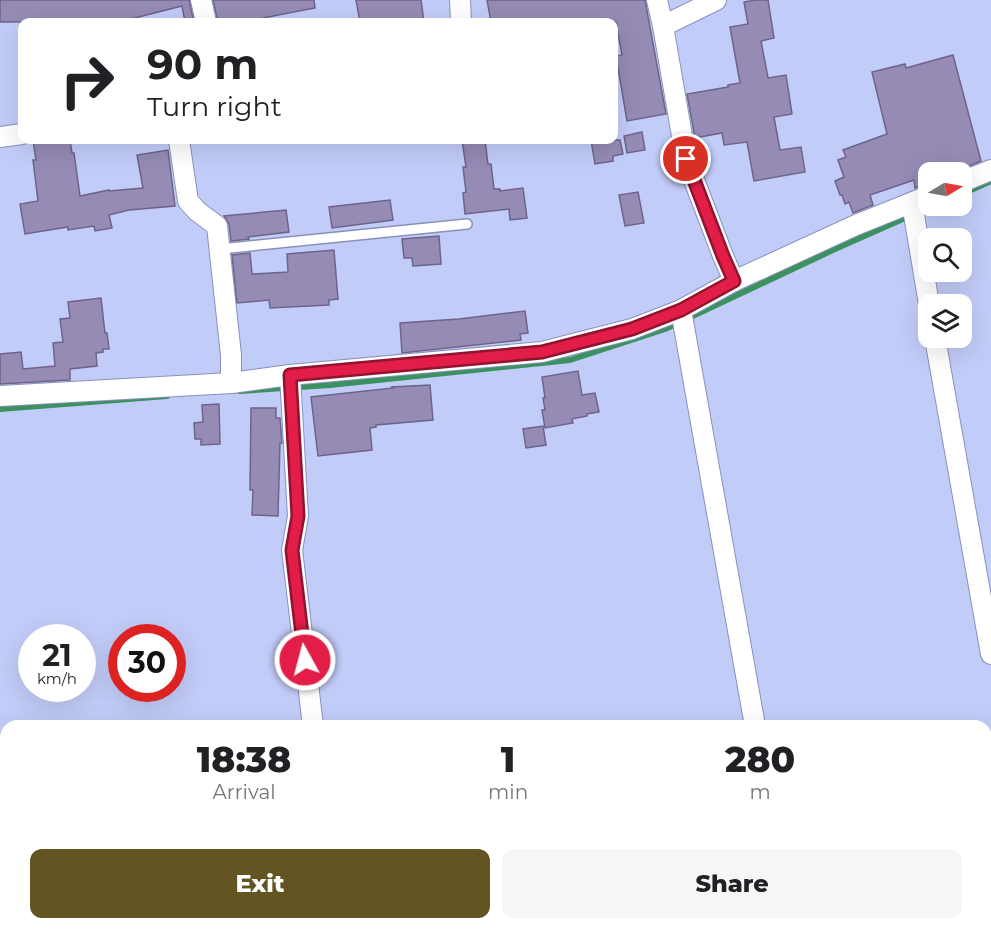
<!DOCTYPE html>
<style>
body{margin:0;font-family:Montserrat,sans-serif;background:#f6f6f6;color:#202124;height:100vh;display:flex;flex-direction:column;font-size:22px;white-space:nowrap}
*{box-sizing:border-box;margin:0}
p{font-size:20px;color:#757577}
.icon{flex:none;width:33px;height:33px;fill:none;stroke:currentColor;stroke-width:2;stroke-linecap:round;stroke-linejoin:round}
.map{position:relative;flex:1;overflow:hidden}
.panel{position:absolute;left:0px;top:720px;width:992px;height:210px;display:flex;flex-direction:column;background:#fff;border-radius:18px 18px 0 0;box-shadow:0 6px 24px #0002}
.panel>*{flex:none}
.guide{position:absolute;left:18px;top:18px;width:600px;height:126px;border-radius:12px;box-shadow:0 6px 24px #0002;background:#fff;color:#202124;overflow:hidden}
.needle{width:39px;rotate:80deg}
.buttons{position:absolute;left:918px;top:162px;display:grid;gap:12px}
.buttons a{display:grid;place-items:center;width:54px;height:54px;border-radius:12px;background:#fff;box-shadow:0 6px 24px #0002;font-size:30px}
.speed{position:absolute;left:18px;top:624px;display:flex;gap:12px;font-size:30px;font-weight:700;text-align:center}
.speed>*{display:grid;place-content:center;width:78px;height:78px;border-radius:50%;background:#fff;box-shadow:0 6px 24px #0002;line-height:1}
.speed small{font-size:15px;font-weight:400}
.speed .limit{border:9px solid #d22;background:#fff;color:#111}
.pin{position:absolute;display:grid;place-items:center;width:51px;height:51px;color:#fff;margin:-26px;border:3px solid #fff;border-radius:50%;box-shadow:0 2px 6px #0007}
.me{position:absolute;width:66px;margin:-33px;rotate:353deg;stroke-linejoin:round;filter:drop-shadow(0 0 4px #0008)}
.turn{display:flex;align-items:center;gap:21px;height:126px;padding:0 30px;font-size:27px}
.turn .icon{width:78px;height:78px;stroke-width:2.5}
.turn b{display:block;font-size:42px;line-height:51px}
.eta{display:flex;justify-content:space-evenly;align-items:center;height:102px;text-align:center}
.eta b{font-size:36px;font-weight:800;line-height:42px}
.primary-button{display:flex;gap:12px;margin-top:auto;padding:12px 30px}
.primary-button a{flex:1;height:69px;border-radius:12px;background:#625522;color:#fff;font-size:24px;font-weight:800;line-height:69px;text-align:center}
.primary-button a+a{background:#f6f6f6;color:#202124}
.map>svg:first-child{display:block}
.lines{fill:none;stroke-linecap:round;stroke-linejoin:round}
.stream{stroke:#3b9160;stroke-width:6}
.building{fill:#958bb5;stroke:#6d638b;stroke-width:1.5}
.service-casing{stroke:#8991bb;stroke-width:12}
.minor-casing{stroke:#8991bb;stroke-width:22}
.service{stroke:#fff;stroke-width:9}
.minor{stroke:#fff;stroke-width:20}
.route-casing{stroke:#92132f;stroke-width:15}
.route{stroke:#e11d48;stroke-width:10}
</style>
<div class="map">
<svg width="991" height="930" viewBox="0 0 991 930">
<rect width="100%" height="100%" fill="#c2ccf8"/>
<g class="lines">
<!-- stream -->
<g class="stream">
<polyline points="962,194 991,181"/>
<polyline points="240,391 330,385 570,360 665,329 835,249 932,206"/>
<polyline points="0,409 167,396"/>
</g>
</g>
<!-- building -->
<g class="building">
<polygon points="0,0 189,0 194,22 185,22 182,6 119,22 0,22"/>
<polygon points="213,0 314,0 315,8 242,22 218,22"/>
<polygon points="356,0 421,0 424,22 360,22"/>
<polygon points="487,0 645,0 666,114 627,121 616,56 622,55 616,22 491,22"/>
<polygon points="755,0 768,0 774,38 761,41 768,78 786,75 792,114 774,117 780,150 801,147 805,172 754,181 747,142 724,145 722,133 695,138 687,94 728,87 728,85 740,83 730,27 748,24 744,2"/>
<polygon points="953,55 981,161 955,172 928,172 928,184 915,188 914,180 870,195 873,205 853,213 849,202 845,204 842,195 840,195 835,181 844,177 838,160 846,157 843,150 887,134 872,72 905,64 906,68"/>
<polygon points="642,132 645,150 627,153 624,136"/>
<polygon points="33,140 70,140 72,153 74,153 80,196 109,190 109,191 143,188 137,155 168,150 175,206 129,210 109,215 112,228 95,231 94,226 68,230 68,227 25,234 20,204 38,201 33,160 36,160"/>
<polygon points="462,140 485,140 488,164 491,164 494,189 500,189 500,191 523,188 527,218 510,220 509,209 465,214 463,193 466,192 463,167 466,167"/>
<polygon points="591,140 620,140 623,154 613,156 613,161 595,164"/>
<polygon points="638,192 644,223 625,226 619,195"/>
<polygon points="390,200 393,220 332,228 329,207"/>
<polygon points="286,210 289,232 264,235 248,237 249,239 231,241 229,224 224,216"/>
<polygon points="439,236 441,264 413,266 412,258 404,258 402,239"/>
<polygon points="334,250 338,299 329,300 329,305 270,308 269,300 237,303 232,255 250,253 252,274 288,272 287,254"/>
<polygon points="101,298 105,333 107,333 109,349 103,349 103,352 96,353 97,366 70,369 70,380 0,384 0,354 21,352 23,369 55,366 53,343 63,342 60,319 70,318 68,302"/>
<polygon points="525,311 528,333 520,334 521,340 402,353 400,323 459,319"/>
<polygon points="578,371 582,395 595,393 599,412 587,414 587,416 572,419 573,423 545,428 542,410 545,410 543,398 545,398 542,377"/>
<polygon points="430,385 433,420 376,425 376,427 370,428 372,450 318,456 311,397 393,388 392,387"/>
<polygon points="219,404 220,444 201,445 201,439 195,439 194,423 203,422 202,405"/>
<polygon points="251,408 276,408 276,418 280,418 282,443 280,443 278,516 252,515 253,490 250,490"/>
<polygon points="543,426 546,445 526,448 523,429"/>
</g>
<g class="lines">
<defs>
<polyline id="service" points="220,249 467,224"/>
<g id="minor">
<polyline points="201,0 206,22"/>
<polyline points="460,0 461,22"/>
<polyline points="657,0 663,26"/>
<polyline points="716,0 663,26 686,159 723,256 734,281"/>
<polyline points="0,137 22,134"/>
<polyline points="179,140 188,201 197,211 217,226 231,355 231,383"/>
<polyline points="962,182 991,170"/>
<polyline points="912,203 929,304"/>
<polyline points="681,310 755,726"/>
<polyline points="935,338 991,654"/>
<polyline points="290,375 298,516 292,550 313,726"/>
<polyline points="0,396 231,383 290,375 542,352 632,329 681,310 734,281 856,225 928,196"/>
<polyline points="334,924 335,930"/>
<polyline points="790,924 791,930"/>
</g>
</defs>
<!-- service casing -->
<use href="#service" class="service-casing"/>
<!-- minor casing -->
<use href="#minor" class="minor-casing"/>
<!-- service -->
<use href="#service" class="service"/>
<!-- minor -->
<use href="#minor" class="minor"/>
</g>
<g class="lines">
<defs>
<polyline id="route" points="305,660 292,550 298,516 290,375 542,352 632,329 681,310 734,281 723,256 686,159"/>
</defs>
<!-- route casing -->
<use href="#route" class="route-casing"/>
<!-- route -->
<use href="#route" class="route"/>
</g>
</svg>
<div class="buttons">
<a><svg class="needle" viewBox="-14 -14 28 28"><path d="M0-13l5 13h-10z" fill="#e53935"/><path d="M0 13l5-13h-10z" fill="#757577"/></svg></a>
<a><svg class="icon" aria-label="search" viewBox="0 0 24 24"><circle cx="10" cy="10" r="6"/><path d="M15 15l6 6"/></svg></a>
<a><svg class="icon" aria-label="layers" viewBox="0 0 24 24"><path d="M12 4l9 5-9 5-9-5zM3 14l9 5 9-5"/></svg></a>
</div>
<div class="speed"><div>21<small>km/h</small></div><div class="limit">30</div></div>
<div class="pin" style="left:686px;top:159px;background:#d93025"><svg class="icon" aria-label="arrive" viewBox="0 0 24 24"><path d="M6 21V4h12l-3 4 3 4H6"/></svg></div>
<svg class="me" style="left:305px;top:660px" viewBox="-20 -20 40 40"><circle r="17" fill="#e11d48" stroke="#fff" stroke-width="3"/><path d="M0-11L8 9 0 5-8 9z" fill="#fff"/></svg>
<div class="guide">
<div class="turn"><svg class="icon" aria-label="right" viewBox="0 0 24 24"><path d="M7 20v-9h11M14 6l5 5-5 5"/></svg><div><b>90 m</b>Turn right</div></div>
</div>
<section class="panel">
<div class="eta">
<div><b>18:38</b><p>Arrival</p></div>
<div><b>1</b><p>min</p></div>
<div><b>280</b><p>m</p></div>
</div>
<div class="primary-button"><a>Exit</a><a>Share</a></div>
</section>
</div>
